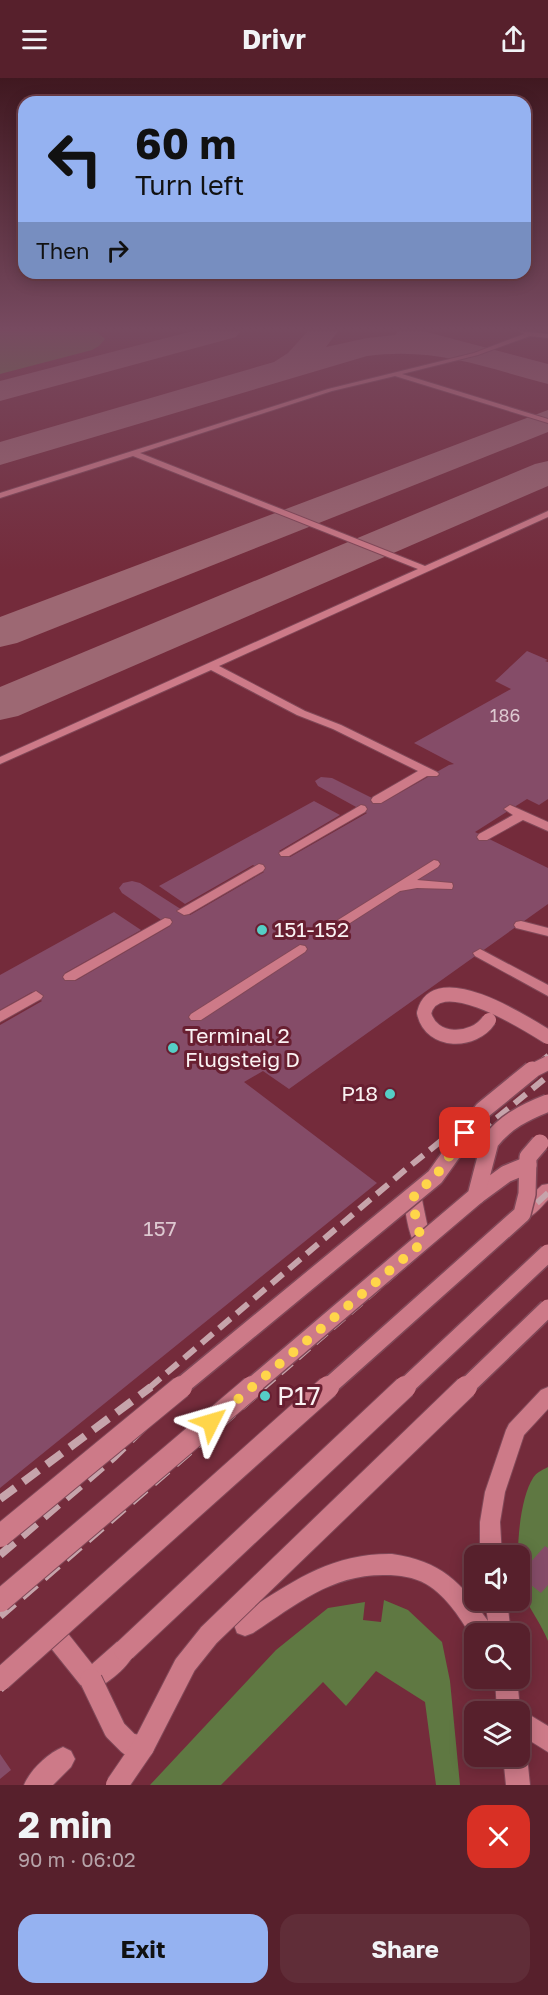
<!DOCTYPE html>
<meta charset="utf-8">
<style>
body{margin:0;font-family:"Golos Text",sans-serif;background:#602d38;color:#f1f3f6;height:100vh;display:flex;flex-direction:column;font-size:22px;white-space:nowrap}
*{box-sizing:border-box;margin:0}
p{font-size:20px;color:#b6a3a9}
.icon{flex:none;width:33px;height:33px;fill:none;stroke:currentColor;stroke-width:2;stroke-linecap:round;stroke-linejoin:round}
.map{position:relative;height:1707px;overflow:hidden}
.details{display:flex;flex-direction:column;background:#57202c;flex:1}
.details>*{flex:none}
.guide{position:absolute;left:18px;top:18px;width:513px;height:183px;border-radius:18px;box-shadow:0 3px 15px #0003,0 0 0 2px #6d3e48;background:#95b2f1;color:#111;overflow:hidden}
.buttons{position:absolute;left:464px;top:1467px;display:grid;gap:12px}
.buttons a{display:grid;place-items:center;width:66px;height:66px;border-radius:12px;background:#57202c;box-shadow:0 3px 15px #0003,0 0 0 2px #6d3e48;font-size:30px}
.pin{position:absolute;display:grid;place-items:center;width:51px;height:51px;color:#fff;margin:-26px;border-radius:12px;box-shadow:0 3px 9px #0006}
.me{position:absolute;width:66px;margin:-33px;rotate:50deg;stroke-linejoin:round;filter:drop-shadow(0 0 4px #0008)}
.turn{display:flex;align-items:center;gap:21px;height:126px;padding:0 18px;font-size:27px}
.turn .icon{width:78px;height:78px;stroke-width:2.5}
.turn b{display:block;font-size:42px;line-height:51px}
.then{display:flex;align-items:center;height:57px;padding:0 18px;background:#0003;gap:12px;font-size:22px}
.round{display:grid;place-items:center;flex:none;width:63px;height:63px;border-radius:18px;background:#602d38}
.overview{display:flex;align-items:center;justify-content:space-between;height:102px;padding:0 18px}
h1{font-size:36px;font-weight:700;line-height:45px}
.button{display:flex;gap:12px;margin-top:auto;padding:12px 18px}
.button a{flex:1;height:69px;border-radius:18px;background:#95b2f1;color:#111;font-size:24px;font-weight:700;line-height:69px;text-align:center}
.button a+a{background:#602d38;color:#f1f3f6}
header{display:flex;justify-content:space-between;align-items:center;height:78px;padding:0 18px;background:#57202c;font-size:27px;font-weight:700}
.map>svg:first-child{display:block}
.green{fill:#5f7842}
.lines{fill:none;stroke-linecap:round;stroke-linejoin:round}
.taxiway{fill:#9d6873;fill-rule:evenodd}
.building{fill:#854c68}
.service-casing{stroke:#804858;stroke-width:2}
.service{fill:#cd7a88;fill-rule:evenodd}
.rail-far2{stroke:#c6a4ab;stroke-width:4.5;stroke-dasharray:12 6;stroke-linecap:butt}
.rail-far1{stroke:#c6a4ab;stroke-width:6;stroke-dasharray:15 8;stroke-linecap:butt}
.rail{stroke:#c6a4ab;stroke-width:8;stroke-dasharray:19 10;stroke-linecap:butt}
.service-bridge-far2-casing{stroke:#804858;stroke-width:16;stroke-linecap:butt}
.service-bridge-far1-casing{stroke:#804858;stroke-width:20;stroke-linecap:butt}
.service-bridge-casing{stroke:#804858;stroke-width:24;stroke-linecap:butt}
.service-bridge-far2{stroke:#cd7a88;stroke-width:14}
.service-bridge-far1{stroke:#cd7a88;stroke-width:17}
.service-bridge{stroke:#cd7a88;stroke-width:22}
.route{stroke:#ffd54a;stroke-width:10;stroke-dasharray:0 18}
.poi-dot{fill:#55cec6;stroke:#681f31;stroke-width:2}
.labels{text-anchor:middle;stroke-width:6;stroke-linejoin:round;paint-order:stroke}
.number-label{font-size:18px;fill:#ddc8d0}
.poi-label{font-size:21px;fill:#faf1f2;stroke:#681f31;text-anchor:start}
.near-number-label{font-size:21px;fill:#ddc8d0}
.near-poi-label{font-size:26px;fill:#faf1f2;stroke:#681f31;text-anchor:start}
</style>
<header><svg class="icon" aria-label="menu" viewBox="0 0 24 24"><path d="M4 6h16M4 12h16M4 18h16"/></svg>Drivr<svg class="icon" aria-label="share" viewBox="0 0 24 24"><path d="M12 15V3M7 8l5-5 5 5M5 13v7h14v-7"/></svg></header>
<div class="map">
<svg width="548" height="1707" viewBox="0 0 548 1707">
<rect width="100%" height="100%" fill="#742b3b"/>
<!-- green -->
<g class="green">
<polygon points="0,253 96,253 105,261 99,268 92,272 0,296"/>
<path d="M548,1389V1563C541,1545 529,1531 522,1513C514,1489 518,1423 533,1400C536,1395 542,1392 548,1389Z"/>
<polygon points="384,1522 408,1532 442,1564 450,1603 460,1707 436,1707 425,1624 376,1593 346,1628 323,1604 221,1707 150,1707 276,1572 328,1530 365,1524 363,1542 381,1544"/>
</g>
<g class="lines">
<!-- taxiway -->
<g class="taxiway">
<polygon points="193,253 241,253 236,259 0,323 0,303"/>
<path d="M308,253H338L326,269L367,260L395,257L398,253H423L548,286V306C483,289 436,269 367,278L0,387V364L274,284L288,275Z"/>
<polygon points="548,332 548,354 17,565 0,569 0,539"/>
<polygon points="548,383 548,408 18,638 0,642 0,609 535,386"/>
</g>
</g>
<!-- building -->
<g class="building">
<polygon points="527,573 548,582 545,583 548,584 548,721 539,727 527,721 475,754 548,790 548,826 289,1011 263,993 244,1004 377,1105 0,1410 0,947 42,923 32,914 0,932 0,897 114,834 141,852 65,895 75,903 170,848 122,815 119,810 123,805 132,803 140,805 190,837 264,794 253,787 185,826 159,808 314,723 340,737 279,773 290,779 367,735 318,708 315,703 321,699 332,700 382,725 449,687 454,686 414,665 511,611 495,603"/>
<polygon points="545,1468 548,1470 548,1507 541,1515 519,1497"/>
<polygon points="0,1676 11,1692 0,1701"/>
</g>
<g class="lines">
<defs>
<g id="service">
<polygon points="519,253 548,256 548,260 530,258 478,277 402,296 548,341 548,345 395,298 332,313 140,375 425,488 548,433 548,439 219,588 305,633 341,647 437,694 439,696 437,698 427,698 381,725 373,725 371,722 373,719 418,693 333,651 297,637 211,592 0,686 0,679 418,491 133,378 0,420 0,415 328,311 474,275 524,256"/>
<polygon points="361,727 365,728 367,731 365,734 289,778 281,778 279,775"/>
<polygon points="510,727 548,744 548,753 523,742 487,762 479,762 477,759 479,756 513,737 504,731"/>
<polygon points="434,782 438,783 440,786 438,789 417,802 452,805 453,808 452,811 417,810 400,813 350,845 345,846 338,842"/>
<polygon points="259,786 263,787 265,790 263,793 189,836 184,837 177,833"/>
<polygon points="165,840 170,841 172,844 170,847 75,902 65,902 63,899 65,896"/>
<polygon points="521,843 548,850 548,858 516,850 514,847 516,844"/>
<polygon points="300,867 305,868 307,871 305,874 201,942 191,942 189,939 191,936"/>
<polygon points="480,871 548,907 548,918 475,878 473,875"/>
<polygon points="36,913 43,918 41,921 0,944 0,933"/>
<path d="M548,1106V1122C539,1131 529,1145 516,1141L514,1136L516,1131L542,1107Z"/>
<path d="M414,1110L420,1112L431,1165L428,1170L422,1172L416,1170C409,1156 401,1126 408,1112Z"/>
<polygon points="548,1309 548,1331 524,1357 505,1414 500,1444 502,1478 480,1478 480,1444 485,1414 506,1352 509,1346 541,1312"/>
<path d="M392,1476C441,1483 461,1504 488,1543L485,1522H507L511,1556H474V1562C461,1542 448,1519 426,1506C414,1499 399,1497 386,1497C331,1496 296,1527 253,1555L245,1558L237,1555L234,1547L237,1539C288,1507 328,1475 392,1476Z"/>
<path d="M54,1545L62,1548L92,1586L117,1564L125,1561L133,1564L136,1572C130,1588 107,1607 91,1613L83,1610L46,1564L43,1556L46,1548Z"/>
<polygon points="495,1600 517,1600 520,1631 548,1648 548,1674 519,1656 519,1634 497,1634"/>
<polygon points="519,1668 523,1670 527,1678 530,1707 506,1707 503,1678 519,1678"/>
<path d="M63,1669L71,1673L75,1681L71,1689L53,1707H24C30,1692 48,1675 63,1669Z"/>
</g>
</defs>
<!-- service casing -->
<use href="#service" class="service-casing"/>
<!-- service -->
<use href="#service" class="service"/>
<!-- rail-far2 -->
<polyline class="rail-far2" points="527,994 548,977"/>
<!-- rail-far1 -->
<g class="rail-far1">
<polyline points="149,1310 405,1092 529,992"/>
<polyline points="183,1310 214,1279 419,1104 548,998"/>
<polyline points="263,1310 548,1063"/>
<polyline points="332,1310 548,1115"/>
</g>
<!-- rail -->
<g class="rail">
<polyline points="0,1421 151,1309"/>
<polyline points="0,1477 114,1379 184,1309"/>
<polyline points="0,1538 264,1309"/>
<polyline points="0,1611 334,1309"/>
</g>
<defs>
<g id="service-bridge-far2">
<path d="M489,942C474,965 431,966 424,935C436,887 527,946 548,959"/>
<polyline points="530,994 548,985"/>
</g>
<g id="service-bridge-far1">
<polyline points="476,1118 506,1096 528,1087"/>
<polyline points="179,1310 435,1099 483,1032 532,992"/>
<path d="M250,1310L476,1118L490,1064C505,1044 525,1034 548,1025"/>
<polyline points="327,1310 522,1136 527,1116 528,1079 540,1065"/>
<polyline points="404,1310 548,1175"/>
<polyline points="465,1310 548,1230"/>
</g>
<g id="service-bridge">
<polyline points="0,1458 181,1309"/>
<polyline points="0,1523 252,1309"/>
<polyline points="125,1572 405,1309"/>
<polyline points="0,1602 328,1309"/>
<polyline points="91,1602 115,1652 129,1666 143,1669"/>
<polyline points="117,1707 143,1669 185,1587 209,1557 466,1309"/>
</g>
</defs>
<!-- service-bridge-far2 casing -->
<use href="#service-bridge-far2" class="service-bridge-far2-casing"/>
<!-- service-bridge-far1 casing -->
<use href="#service-bridge-far1" class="service-bridge-far1-casing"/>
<!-- service-bridge casing -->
<use href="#service-bridge" class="service-bridge-casing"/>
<!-- service-bridge-far2 -->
<use href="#service-bridge-far2" class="service-bridge-far2"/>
<!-- service-bridge-far1 -->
<use href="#service-bridge-far1" class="service-bridge-far1"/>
<!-- service-bridge -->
<use href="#service-bridge" class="service-bridge"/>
</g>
<!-- sky -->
<linearGradient id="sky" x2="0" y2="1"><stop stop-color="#401820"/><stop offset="0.51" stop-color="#774a60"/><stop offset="1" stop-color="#774a60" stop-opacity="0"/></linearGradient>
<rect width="548" height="492" fill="url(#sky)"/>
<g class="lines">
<!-- route -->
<polyline class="route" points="211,1344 422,1165 415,1136 414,1117 435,1099 465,1055"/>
</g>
<!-- markers -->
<g class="poi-dot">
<circle cx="262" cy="852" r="6"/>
<circle cx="173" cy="970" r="6"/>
<circle cx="390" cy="1016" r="6"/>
<circle cx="265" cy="1318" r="6"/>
</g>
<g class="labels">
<!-- number labels -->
<g class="number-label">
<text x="505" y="644">186</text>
</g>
<!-- poi labels -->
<g class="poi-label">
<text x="274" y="859">151-152</text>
<text x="185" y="965">Terminal 2<tspan x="185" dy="24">Flugsteig D</tspan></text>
<text x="378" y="1023" text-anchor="end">P18</text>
</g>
<!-- near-number labels -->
<g class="near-number-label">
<text x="160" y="1158">157</text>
</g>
<!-- near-poi labels -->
<g class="near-poi-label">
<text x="277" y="1327">P17</text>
</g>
</g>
</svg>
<div class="buttons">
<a><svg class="icon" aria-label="sound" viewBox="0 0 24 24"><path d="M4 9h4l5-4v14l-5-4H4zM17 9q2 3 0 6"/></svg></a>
<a><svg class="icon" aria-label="search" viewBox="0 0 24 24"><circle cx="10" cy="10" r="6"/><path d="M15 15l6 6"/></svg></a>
<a><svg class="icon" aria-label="layers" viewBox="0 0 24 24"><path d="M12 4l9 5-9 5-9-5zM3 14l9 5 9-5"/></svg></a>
</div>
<div class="pin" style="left:465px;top:1055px;background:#d93025"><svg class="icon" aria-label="arrive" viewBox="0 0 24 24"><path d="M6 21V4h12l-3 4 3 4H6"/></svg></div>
<svg class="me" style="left:211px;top:1344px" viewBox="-20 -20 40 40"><path d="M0-17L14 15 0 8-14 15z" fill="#ffd54a" stroke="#fff" stroke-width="4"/></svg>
<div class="guide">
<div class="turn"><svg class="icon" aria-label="left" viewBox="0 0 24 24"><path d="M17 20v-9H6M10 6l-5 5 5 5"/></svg><div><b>60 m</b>Turn left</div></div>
<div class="then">Then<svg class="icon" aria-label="right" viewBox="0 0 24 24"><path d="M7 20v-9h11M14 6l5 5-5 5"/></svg></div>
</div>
</div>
<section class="details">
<div class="overview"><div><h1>2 min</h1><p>90 m · 06:02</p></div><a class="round" style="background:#d93025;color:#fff"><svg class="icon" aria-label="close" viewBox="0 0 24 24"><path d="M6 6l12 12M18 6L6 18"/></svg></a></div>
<div class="button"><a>Exit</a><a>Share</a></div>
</section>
